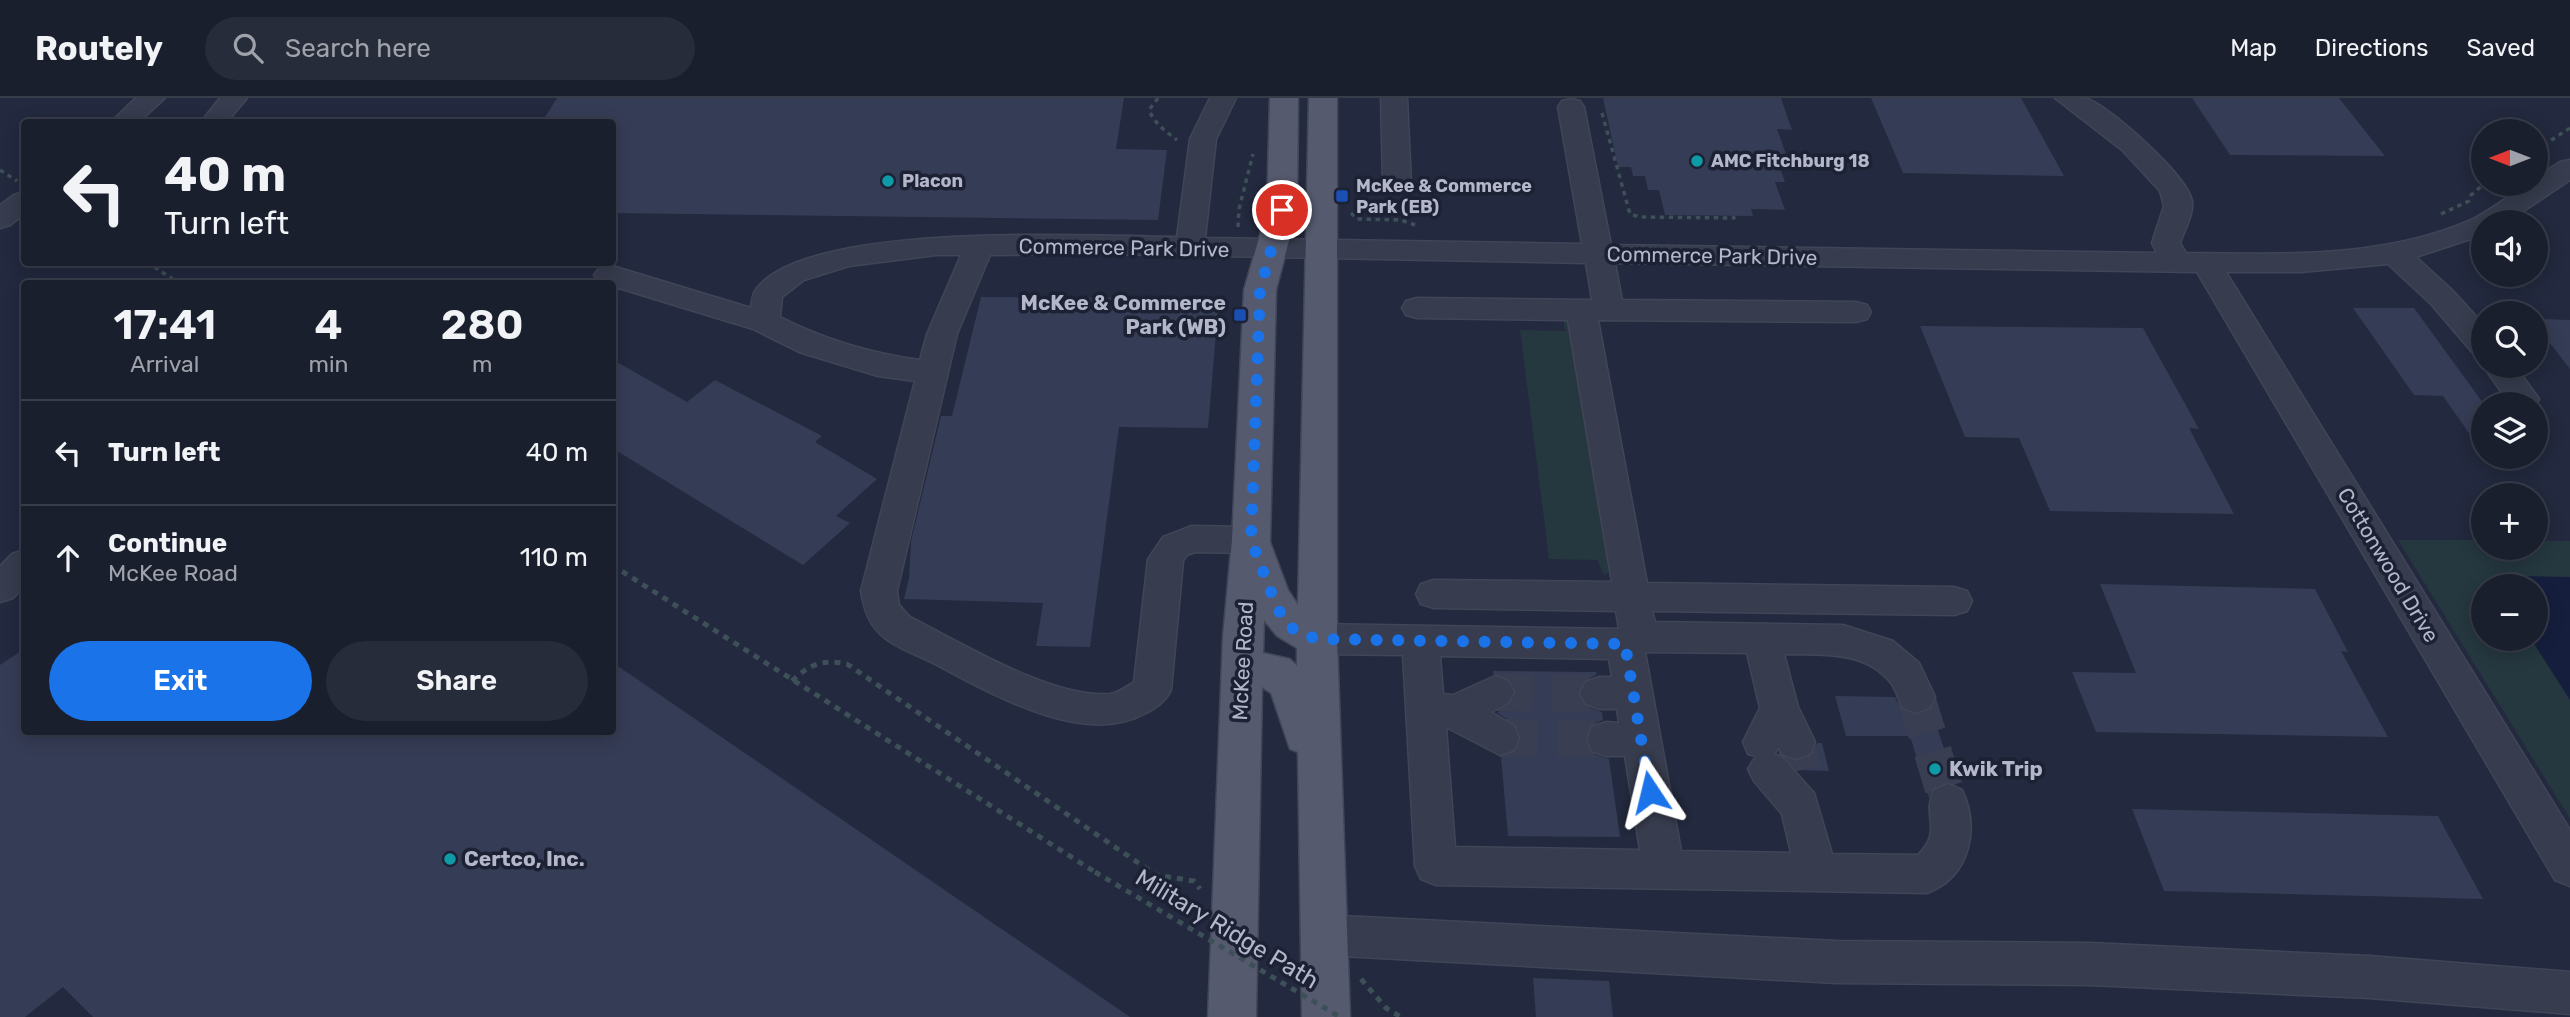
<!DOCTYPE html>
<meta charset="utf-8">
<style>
body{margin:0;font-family:Rubik,sans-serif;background:#272c3a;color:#f1f3f6;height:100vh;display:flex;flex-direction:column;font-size:26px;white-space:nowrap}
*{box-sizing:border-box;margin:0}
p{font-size:23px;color:#9fa2aa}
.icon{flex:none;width:38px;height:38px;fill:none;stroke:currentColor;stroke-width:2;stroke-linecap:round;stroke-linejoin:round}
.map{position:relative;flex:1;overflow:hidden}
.sheet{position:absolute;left:21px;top:182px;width:595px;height:455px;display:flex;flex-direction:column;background:#1a1f2e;border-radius:7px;box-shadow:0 4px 18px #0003,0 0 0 2px #383d4a}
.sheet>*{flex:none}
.top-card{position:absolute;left:21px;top:21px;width:595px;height:147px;border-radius:7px;box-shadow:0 4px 18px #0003,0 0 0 2px #383d4a;background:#1a1f2e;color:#f1f3f6;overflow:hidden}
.needle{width:46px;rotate:270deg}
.tools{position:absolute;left:2471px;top:21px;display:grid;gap:14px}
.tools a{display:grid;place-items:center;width:77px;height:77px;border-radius:50%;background:#1a1f2e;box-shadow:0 4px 18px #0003,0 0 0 2px #383d4a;font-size:35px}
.pin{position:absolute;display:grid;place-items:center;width:60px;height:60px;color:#fff;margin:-30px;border:4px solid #fff;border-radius:50%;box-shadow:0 2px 7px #0007}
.me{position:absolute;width:77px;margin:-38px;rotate:350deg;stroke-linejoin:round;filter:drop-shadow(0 0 5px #0008)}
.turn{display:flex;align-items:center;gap:24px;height:147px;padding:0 28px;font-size:32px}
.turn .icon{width:91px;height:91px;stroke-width:2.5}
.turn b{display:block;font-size:49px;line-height:60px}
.eta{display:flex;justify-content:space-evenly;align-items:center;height:119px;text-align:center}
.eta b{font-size:42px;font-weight:600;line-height:49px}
.action{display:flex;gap:14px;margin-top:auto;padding:14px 28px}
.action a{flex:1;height:80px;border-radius:42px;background:#1a73e8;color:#fff;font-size:28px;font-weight:600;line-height:80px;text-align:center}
.action a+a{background:#272c3a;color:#f1f3f6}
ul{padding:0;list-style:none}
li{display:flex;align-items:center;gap:21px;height:105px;padding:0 28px;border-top:2px solid #383d4a}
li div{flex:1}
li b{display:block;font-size:26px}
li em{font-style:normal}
header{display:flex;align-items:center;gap:42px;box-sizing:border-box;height:98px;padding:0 35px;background:#1a1f2e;border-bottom:2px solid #383d4a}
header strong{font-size:33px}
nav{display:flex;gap:38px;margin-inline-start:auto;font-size:24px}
.search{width:490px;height:63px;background:#272c3a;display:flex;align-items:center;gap:18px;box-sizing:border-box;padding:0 24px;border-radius:38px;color:#9fa2aa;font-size:26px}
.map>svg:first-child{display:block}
.green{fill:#25373f;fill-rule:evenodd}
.water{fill:#151e3d}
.building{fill:#353c55}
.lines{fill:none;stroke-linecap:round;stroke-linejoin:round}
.minor-tunnel{stroke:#393e53;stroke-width:38;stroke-dasharray:38 19;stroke-linecap:butt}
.minor-casing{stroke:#404557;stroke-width:3}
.major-casing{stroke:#404557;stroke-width:3}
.path-far1{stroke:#3e5057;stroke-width:3.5;stroke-dasharray:4.5 4.5;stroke-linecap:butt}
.path{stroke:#3e5057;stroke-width:5;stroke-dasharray:6 6;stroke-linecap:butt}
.minor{fill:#373c4e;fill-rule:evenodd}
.major{fill:#555a6e;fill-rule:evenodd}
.path-bridge{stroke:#3e5057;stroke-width:5;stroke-dasharray:6 6;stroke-linecap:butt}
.route{stroke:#1a73e8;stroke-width:12;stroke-dasharray:0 21.6}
.culture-dot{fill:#0f9aa8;stroke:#1c2133;stroke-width:2.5}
.transit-dot{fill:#1a4fb4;stroke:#1c2133;stroke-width:2.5}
.labels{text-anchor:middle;stroke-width:7;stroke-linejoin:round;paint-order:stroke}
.far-poi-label{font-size:18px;font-weight:bold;fill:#b3b7c9;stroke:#1c2133;text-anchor:start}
.street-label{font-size:21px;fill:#b3b7c9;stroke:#1c2133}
.poi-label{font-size:21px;font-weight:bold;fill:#b3b7c9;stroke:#1c2133;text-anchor:start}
.near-street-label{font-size:24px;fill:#b3b7c9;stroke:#1c2133}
</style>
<header>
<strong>Routely</strong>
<div class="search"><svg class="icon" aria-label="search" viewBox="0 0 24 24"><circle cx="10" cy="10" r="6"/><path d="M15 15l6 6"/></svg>Search here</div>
<nav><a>Map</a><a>Directions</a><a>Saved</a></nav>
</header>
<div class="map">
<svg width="2570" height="919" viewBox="0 0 2570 919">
<rect width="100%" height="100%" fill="#23293e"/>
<!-- green -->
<g class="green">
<polygon points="1563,221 1571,224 1611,468 1608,475 1604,477 1597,462 1549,461 1520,232 1565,233"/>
<path d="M2398,442H2483V450H2536V443H2570V721ZM2483,488H2536V541H2483Z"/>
</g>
<!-- water -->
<polygon class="water" points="2519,478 2570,479 2570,602 2531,541 2536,541 2536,488 2509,488 2508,483"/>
<!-- building -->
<g class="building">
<polygon points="557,0 1124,0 1116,51 1167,52 1158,122 612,115 612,24 542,24"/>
<polygon points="1603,0 1781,0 1792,32 1777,31 1786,56 1775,56 1785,84 1775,84 1785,112 1751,111 1753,118 1665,117 1659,92 1648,92 1645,78 1633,78 1631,69 1618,69"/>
<polygon points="1871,0 2021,0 2064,78 1903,75"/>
<polygon points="2192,0 2339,0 2385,58 2230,57"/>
<polygon points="981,199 1219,200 1208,330 1119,329 1090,549 1036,548 1043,505 904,501 909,480 911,443 941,318 952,318"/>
<polygon points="2353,210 2414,210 2483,305 2483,355 2443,298 2414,297"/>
<polygon points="2536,221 2570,222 2570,271 2536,227"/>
<polygon points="1920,228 2143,230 2199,331 2189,330 2234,416 2050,413 2019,340 1965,339"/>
<polygon points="612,261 687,304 715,282 822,338 815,344 877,381 836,418 850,425 803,467 612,350"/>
<polygon points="2100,486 2315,491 2348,554 2341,553 2388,639 2096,634 2072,574 2136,575"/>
<polygon points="24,551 24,634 612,634 612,564 1130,919 93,919 63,889 25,919 0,919 0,567"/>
<polygon points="1493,573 1596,574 1596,577 1584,583 1578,596 1585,608 1602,614 1603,622 1590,628 1585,642 1591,655 1609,661 1620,739 1508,738 1501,659 1516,653 1521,639 1515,626 1497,615 1510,606 1516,593 1509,581 1493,576"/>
<polygon points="1835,598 1895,599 1901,611 1915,617 1931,611 1956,687 1947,684 1933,690 1929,700 1910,638 1846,638"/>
<polygon points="1817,645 1822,645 1829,673 1797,672 1787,661 1797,663 1811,658"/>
<polygon points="2132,711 2438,718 2483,801 2164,793"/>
<polygon points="1533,880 1609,883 1613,919 1536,919"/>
</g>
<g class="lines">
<!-- minor-tunnel -->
<g class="minor-tunnel">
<polyline points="1495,594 1599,595"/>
<polyline points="1916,599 1948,704"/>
<polyline points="1500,640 1606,641"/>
<polyline points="1796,644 1802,672"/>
</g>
<defs>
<g id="minor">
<polygon points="136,0 165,0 139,24 111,24"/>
<polygon points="220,0 247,0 227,24 201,24"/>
<path d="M1210,0H1236L1216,41L1205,140L1582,146L1558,9L1562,3L1571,1L1580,3L1584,9L1611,147L2157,155L2152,145L2164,108L2160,93L2122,52L2055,0C2065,0 2079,0 2088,1C2111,10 2188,78 2192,103C2194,116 2184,133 2180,145L2186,155C2282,156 2383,161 2473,121C2491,112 2510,97 2527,86H2536V80L2560,64L2570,62V82L2507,124H2483V137L2416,159L2452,192L2483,226V257L2472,254L2431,206L2388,166L2301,174H2226L2570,732V788L2555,782L2197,174L1615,165L1622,202L1856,204L1867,207L1871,214L1867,221L1856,224L1598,222L1647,485L1954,489L1967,493L1972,503L1967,513L1954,517L1652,513L1655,524L1843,527L1893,543L1919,565L1935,599L1929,610L1916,615L1903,610C1899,603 1896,592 1891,585C1865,552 1822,557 1784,556L1798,609L1815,644L1810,656L1796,661L1782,656L1779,649L1774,656L1782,659L1814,695L1832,756L1918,757C1944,731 1921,719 1934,692L1948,686L1962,692C1980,731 1970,779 1927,795L1436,787L1421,781L1415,768L1403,557L1317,556L1304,552L1299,541L1304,530L1317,526L1619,531L1616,513L1434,510L1421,506L1416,496L1421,486L1434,482L1612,484L1568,222L1417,220L1406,217L1402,210L1406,203L1417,200L1592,202L1586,165L1108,156L990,157L957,236L897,493L899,507L910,519C962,545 1052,601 1110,596C1119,595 1127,588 1134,584L1148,461L1163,439L1192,428L1251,429L1263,433L1268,442L1263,451L1251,455L1195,454L1187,457L1183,463L1171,592C1165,604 1156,610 1144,616C1083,649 992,596 937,567C920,558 899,551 885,540C869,528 864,511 861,493L915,283L878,278L799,254L753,231L612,188V186L599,184L594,177L599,170L609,167L751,210C752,203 752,195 757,190C810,123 1091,138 1177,139L1190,41ZM936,157H961L927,236L920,262C870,255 825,242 780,219L782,199L804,182L849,168ZM1645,554L1747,555L1760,610L1743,644L1748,656L1756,658L1748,671L1754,683L1782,716L1791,755L1681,753ZM1440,558L1609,561L1612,579H1599L1586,584L1580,595L1586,606L1599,611H1617L1619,625L1606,624L1592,629L1587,641L1592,653L1606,658H1625L1640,752L1455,749L1446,629L1500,657L1514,652L1519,640L1514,628L1491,614L1508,605L1514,594L1508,583L1495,578L1453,597L1443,596Z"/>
<polygon points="1381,0 1407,0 1411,85 1407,91 1397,93 1387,91 1383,85"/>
<polygon points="24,94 24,116 10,127 0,130 0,107 14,97"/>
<polygon points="2483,268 2515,268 2539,301 2536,306 2510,306"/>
<polygon points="24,452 24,488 13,500 0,504 0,468 12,456"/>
<polygon points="1323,817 1836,843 2090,845 2369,858 2570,874 2570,916 2369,900 2090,887 1836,885 1323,857 1308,851 1302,837 1308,823"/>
</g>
<path id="major" d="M1270,0H1298L1297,112L1276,192L1270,444L1288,492L1298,507L1309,0H1337V541L1350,919H1302L1298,654L1290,651L1271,595L1262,589L1256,919H1208L1223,539L1232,442L1244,192L1267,112ZM1264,522L1277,538L1297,550V568L1290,561L1263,555Z"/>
</defs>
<!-- minor casing -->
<use href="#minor" class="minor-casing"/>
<!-- major casing -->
<use href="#major" class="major-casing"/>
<!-- path-far1 -->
<g class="path-far1">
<path d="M1158,0L1149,12C1155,26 1165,33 1177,42"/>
<polyline points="1602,15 1630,116 1640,119 1734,120 1733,118"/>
<polyline points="2536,52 2570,30"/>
<polyline points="0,72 17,83"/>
<polyline points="1351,115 1357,121 1401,122 1418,128"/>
<polyline points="2441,116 2469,103 2471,97 2484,86"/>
<polyline points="1238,129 1239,111 1253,56"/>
<polyline points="147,164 180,186"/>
</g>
<!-- path -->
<g class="path">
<polyline points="612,467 1095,774"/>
<path d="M792,583C810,566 823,561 847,566L1156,777L1194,783L1200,791"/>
<polyline points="1361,881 1386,910 1401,919"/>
</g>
<!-- minor -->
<use href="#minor" class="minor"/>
<!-- major -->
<use href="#major" class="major"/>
<!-- path-bridge -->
<polyline class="path-bridge" points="1095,774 1340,919"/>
</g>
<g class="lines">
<!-- route -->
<polyline class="route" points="1282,112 1260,192 1251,442 1276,507 1286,525 1297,534 1317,541 1625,546 1650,694"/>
</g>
<!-- markers -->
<g class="culture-dot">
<circle cx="1697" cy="63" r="7"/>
<circle cx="888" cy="83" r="7"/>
<circle cx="1935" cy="671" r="7"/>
<circle cx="450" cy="761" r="7"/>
</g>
<g class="transit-dot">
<rect x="1335" y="91" width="14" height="14" rx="3.5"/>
<rect x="1233" y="210" width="14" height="14" rx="3.5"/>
</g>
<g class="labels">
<!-- far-poi labels -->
<g class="far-poi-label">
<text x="1711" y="69">AMC Fitchburg 18</text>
<text x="902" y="89">Placon</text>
<text x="1356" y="94">McKee &amp; Commerce<tspan x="1356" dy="21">Park (EB)</tspan></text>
</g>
<!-- street labels -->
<g class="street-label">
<text transform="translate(1124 150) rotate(1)" y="7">Commerce Park Drive</text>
<text transform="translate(1712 158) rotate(1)" y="7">Commerce Park Drive</text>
<text transform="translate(2388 467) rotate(59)" y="7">Cottonwood Drive</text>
<text transform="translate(1243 563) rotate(-87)" y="7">McKee Road</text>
</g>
<!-- poi labels -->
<g class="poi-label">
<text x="1226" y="212" text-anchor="end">McKee &amp; Commerce<tspan x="1226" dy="24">Park (WB)</tspan></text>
<text x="1949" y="678">Kwik Trip</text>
<text x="464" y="768">Certco, Inc.</text>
</g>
<!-- near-street labels -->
<g class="near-street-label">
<text transform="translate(1227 831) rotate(31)" y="8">Military Ridge Path</text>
</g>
</g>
</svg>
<div class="tools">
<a><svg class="needle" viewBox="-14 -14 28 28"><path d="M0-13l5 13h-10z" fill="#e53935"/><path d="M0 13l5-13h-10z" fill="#9fa2aa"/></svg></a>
<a><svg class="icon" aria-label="sound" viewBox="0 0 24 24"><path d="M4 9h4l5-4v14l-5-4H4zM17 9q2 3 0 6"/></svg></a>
<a><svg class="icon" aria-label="search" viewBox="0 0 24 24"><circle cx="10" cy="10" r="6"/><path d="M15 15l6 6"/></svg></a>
<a><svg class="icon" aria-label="layers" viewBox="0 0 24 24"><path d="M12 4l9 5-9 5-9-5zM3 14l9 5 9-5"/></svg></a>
<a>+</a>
<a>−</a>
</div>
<div class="pin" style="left:1282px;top:112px;background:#d93025"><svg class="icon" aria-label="arrive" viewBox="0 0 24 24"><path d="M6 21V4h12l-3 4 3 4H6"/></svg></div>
<svg class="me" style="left:1650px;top:694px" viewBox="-20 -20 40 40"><path d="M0-17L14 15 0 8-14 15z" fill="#1a73e8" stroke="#fff" stroke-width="4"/></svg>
<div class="top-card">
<div class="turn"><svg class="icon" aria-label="left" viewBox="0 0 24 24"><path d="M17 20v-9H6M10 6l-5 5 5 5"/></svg><div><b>40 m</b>Turn left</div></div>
</div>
<section class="sheet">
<div class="eta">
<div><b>17:41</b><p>Arrival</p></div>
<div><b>4</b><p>min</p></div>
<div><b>280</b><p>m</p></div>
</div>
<ul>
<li><svg class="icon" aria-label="left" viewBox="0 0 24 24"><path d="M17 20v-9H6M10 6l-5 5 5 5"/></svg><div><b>Turn left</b></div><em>40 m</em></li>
<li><svg class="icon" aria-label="ahead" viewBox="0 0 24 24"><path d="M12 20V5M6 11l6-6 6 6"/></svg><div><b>Continue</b><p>McKee Road</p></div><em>110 m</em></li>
</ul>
<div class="action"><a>Exit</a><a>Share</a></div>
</section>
</div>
